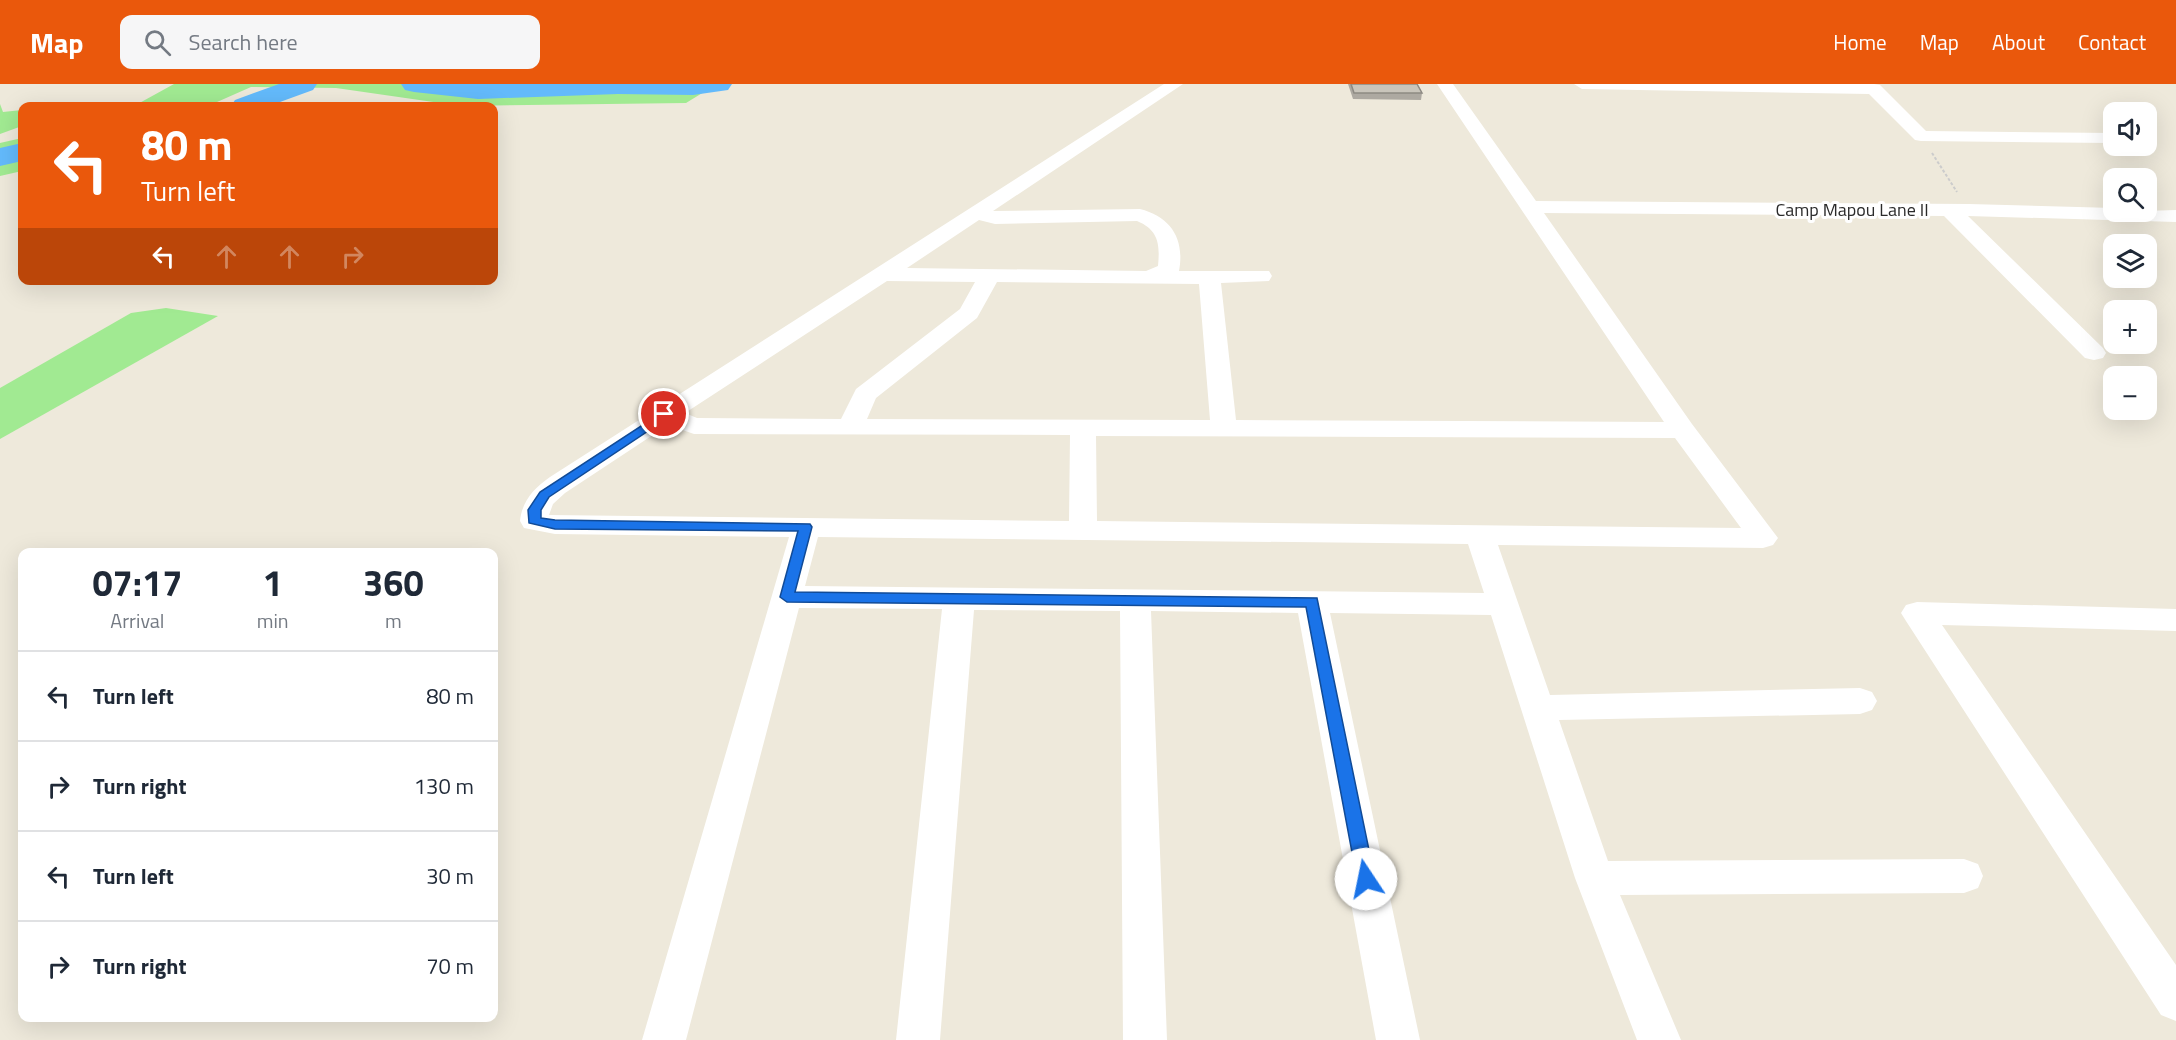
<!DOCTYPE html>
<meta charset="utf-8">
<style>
body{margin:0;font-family:"Titillium Web",sans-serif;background:#f6f6f7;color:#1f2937;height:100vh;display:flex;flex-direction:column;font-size:22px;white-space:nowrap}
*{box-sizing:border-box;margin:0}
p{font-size:20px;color:#747a83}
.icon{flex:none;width:33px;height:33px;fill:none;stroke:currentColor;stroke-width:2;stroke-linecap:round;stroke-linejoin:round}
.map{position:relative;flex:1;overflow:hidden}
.details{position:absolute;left:18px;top:464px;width:480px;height:474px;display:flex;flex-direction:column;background:#fff;border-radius:12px;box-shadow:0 6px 24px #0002}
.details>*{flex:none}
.top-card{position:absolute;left:18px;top:18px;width:480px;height:183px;border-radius:12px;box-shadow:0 6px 24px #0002;background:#ea580c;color:#fff;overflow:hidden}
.tools{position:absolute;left:2103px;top:18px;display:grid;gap:12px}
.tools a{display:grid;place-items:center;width:54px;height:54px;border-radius:12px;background:#fff;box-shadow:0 6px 24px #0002;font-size:30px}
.pin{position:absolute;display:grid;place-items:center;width:51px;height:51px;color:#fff;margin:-26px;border:3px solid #fff;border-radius:50%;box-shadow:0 2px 6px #0007}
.me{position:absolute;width:66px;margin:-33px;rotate:349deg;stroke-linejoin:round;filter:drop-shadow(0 0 4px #0008)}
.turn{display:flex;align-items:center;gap:21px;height:126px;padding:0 24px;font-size:27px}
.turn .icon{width:78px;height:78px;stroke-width:2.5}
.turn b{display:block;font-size:42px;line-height:51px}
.lanes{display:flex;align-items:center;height:57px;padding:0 24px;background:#0003;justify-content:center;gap:30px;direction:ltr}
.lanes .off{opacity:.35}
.eta{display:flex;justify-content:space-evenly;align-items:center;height:102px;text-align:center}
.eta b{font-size:36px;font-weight:700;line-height:42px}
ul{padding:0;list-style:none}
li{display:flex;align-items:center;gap:18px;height:90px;padding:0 24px;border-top:2px solid #e0e1e3}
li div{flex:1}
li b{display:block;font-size:22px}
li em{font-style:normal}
header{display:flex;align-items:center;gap:36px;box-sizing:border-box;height:84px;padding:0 30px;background:#ea580c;color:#fff}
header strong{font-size:28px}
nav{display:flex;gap:33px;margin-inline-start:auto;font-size:21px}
.search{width:420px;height:54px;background:#f6f6f7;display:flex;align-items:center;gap:15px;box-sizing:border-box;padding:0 21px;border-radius:12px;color:#747a83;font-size:22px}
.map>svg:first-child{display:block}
.green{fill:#a1ea92}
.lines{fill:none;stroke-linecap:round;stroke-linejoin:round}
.river{fill:#63bafb;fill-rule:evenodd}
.path{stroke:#ccc;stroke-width:2;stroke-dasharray:3 2;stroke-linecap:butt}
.minor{fill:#fff;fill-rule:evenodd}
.wall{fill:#ada9a1}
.building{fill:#c9c5bb;stroke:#8d8a83;stroke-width:1.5}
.route{fill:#1a73e8;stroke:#114b97;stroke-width:1.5}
.labels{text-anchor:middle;stroke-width:6;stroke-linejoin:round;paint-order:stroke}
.far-street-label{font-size:18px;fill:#2a2a2a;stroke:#fff}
</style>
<header>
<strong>Map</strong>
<div class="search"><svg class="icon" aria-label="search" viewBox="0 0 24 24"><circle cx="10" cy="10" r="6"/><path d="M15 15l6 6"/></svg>Search here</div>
<nav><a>Home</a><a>Map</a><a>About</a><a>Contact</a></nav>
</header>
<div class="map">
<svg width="2176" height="956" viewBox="0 0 2176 956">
<rect width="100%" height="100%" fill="#eee9db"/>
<!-- green -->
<g class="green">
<polygon points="174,0 717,0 686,19 461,22 336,4 251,3 208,22 134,22"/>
<polygon points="0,20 3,28 22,26 22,42 0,50"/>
<polygon points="22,54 22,87 0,92 0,59"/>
<polygon points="166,224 218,232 0,355 0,304 131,229"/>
</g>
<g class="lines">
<!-- river -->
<g class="river">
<polygon points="279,0 317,0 313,6 269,22 231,22 235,16"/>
<polygon points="401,0 732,0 728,6 693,11 618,10 478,15 414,8 405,6"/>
<polygon points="22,59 22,77 0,82 0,64"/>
</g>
<!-- path -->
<polyline class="path" points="1932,69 1957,108"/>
<!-- minor -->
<g class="minor">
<path d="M1164,0H1183L993,127L1140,125C1171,133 1185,155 1179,187H1269L1272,192L1269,197L1221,199L1236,336L1664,338L1437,0H1453L1536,117L1969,120L2114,124V128L2176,126V138L1968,132L2103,264L2106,269L2103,274L2094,276L2085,274L1944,132L1544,129L1692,340L1778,454L1773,461L1763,464L1498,461L1550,611L1860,604L1872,608L1877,617L1872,626L1860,630L1559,636L1608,777L1964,775L1978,780L1983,792L1978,804L1964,809L1620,811L1681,956H1637L1575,794L1491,531L1330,529L1420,956H1376L1298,529L1151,527L1167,956H1123L1120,527L974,526L940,956H896L942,525L799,524L686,956H642L789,453L555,450L524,444L520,437C522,417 534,404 550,393ZM979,136L995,140L1137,137C1159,146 1160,161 1158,182L1146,187L907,184ZM887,197L975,198L960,225L856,305L841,335L697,334L685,329ZM997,198L1199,200L1210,336L867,335L876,314L977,234ZM668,341L694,350L1070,351L1069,437L549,431L553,420L565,409ZM1096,352L1675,354L1741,444L1097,437ZM818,453L1468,460L1484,509L805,502Z"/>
<polygon points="1574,0 1874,0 1880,1 1926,47 2114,49 2114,59 1921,57 1915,56 1869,10 1582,5"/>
<polygon points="1917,518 2176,525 2176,547 1942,541 2176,881 2176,937 2161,931 1906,537 1901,529 1906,521"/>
</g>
</g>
<!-- wall -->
<polygon class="wall" points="1348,0 1417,0 1422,9 1421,16 1353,15"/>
<!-- building -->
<polygon class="building" points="1351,0 1417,0 1422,9 1354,9"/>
<!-- route -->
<polygon class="route" points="664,327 669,328 669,333 549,413 541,426 541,434 555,436 810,440 812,443 795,508 1317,514 1375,795 1372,800 1366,802 1360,800 1357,795 1306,523 787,518 780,513 798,447 555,445 529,439 528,426 540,408"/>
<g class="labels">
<!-- far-street labels -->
<g class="far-street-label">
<text x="1852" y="132">Camp Mapou Lane II</text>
</g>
</g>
</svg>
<div class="tools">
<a><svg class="icon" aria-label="sound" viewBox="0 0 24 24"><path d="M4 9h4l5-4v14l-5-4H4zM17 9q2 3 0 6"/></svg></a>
<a><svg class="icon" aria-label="search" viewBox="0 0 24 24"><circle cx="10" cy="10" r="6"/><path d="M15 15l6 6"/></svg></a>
<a><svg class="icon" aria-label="layers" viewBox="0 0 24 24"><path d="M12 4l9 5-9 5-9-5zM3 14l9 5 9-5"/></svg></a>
<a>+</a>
<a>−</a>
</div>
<div class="pin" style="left:664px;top:330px;background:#d93025"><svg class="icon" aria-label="arrive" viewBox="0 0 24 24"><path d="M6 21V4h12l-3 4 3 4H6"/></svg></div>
<svg class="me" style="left:1366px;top:795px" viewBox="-20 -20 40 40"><circle r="19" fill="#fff"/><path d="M0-13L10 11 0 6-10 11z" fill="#1a73e8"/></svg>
<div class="top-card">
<div class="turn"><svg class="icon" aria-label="left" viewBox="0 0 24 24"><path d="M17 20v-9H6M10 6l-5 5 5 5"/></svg><div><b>80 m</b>Turn left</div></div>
<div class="lanes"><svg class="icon" aria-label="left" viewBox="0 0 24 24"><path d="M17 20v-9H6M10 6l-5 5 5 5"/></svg><svg class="icon off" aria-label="ahead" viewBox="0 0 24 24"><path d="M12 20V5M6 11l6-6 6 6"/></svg><svg class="icon off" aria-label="ahead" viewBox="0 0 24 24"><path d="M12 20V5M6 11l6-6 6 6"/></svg><svg class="icon off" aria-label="right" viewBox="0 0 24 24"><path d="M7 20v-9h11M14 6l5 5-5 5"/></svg></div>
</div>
<section class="details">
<div class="eta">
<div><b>07:17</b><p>Arrival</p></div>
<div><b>1</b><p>min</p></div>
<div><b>360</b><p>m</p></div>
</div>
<ul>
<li><svg class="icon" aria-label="left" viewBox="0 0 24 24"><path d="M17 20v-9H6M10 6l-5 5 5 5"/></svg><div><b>Turn left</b></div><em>80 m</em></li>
<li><svg class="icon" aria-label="right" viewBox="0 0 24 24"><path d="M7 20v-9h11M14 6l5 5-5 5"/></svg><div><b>Turn right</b></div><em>130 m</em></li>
<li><svg class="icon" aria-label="left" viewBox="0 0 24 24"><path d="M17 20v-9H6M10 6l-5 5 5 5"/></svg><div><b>Turn left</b></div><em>30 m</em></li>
<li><svg class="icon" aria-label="right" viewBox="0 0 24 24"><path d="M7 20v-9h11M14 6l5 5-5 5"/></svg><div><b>Turn right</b></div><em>70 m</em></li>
</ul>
</section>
</div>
